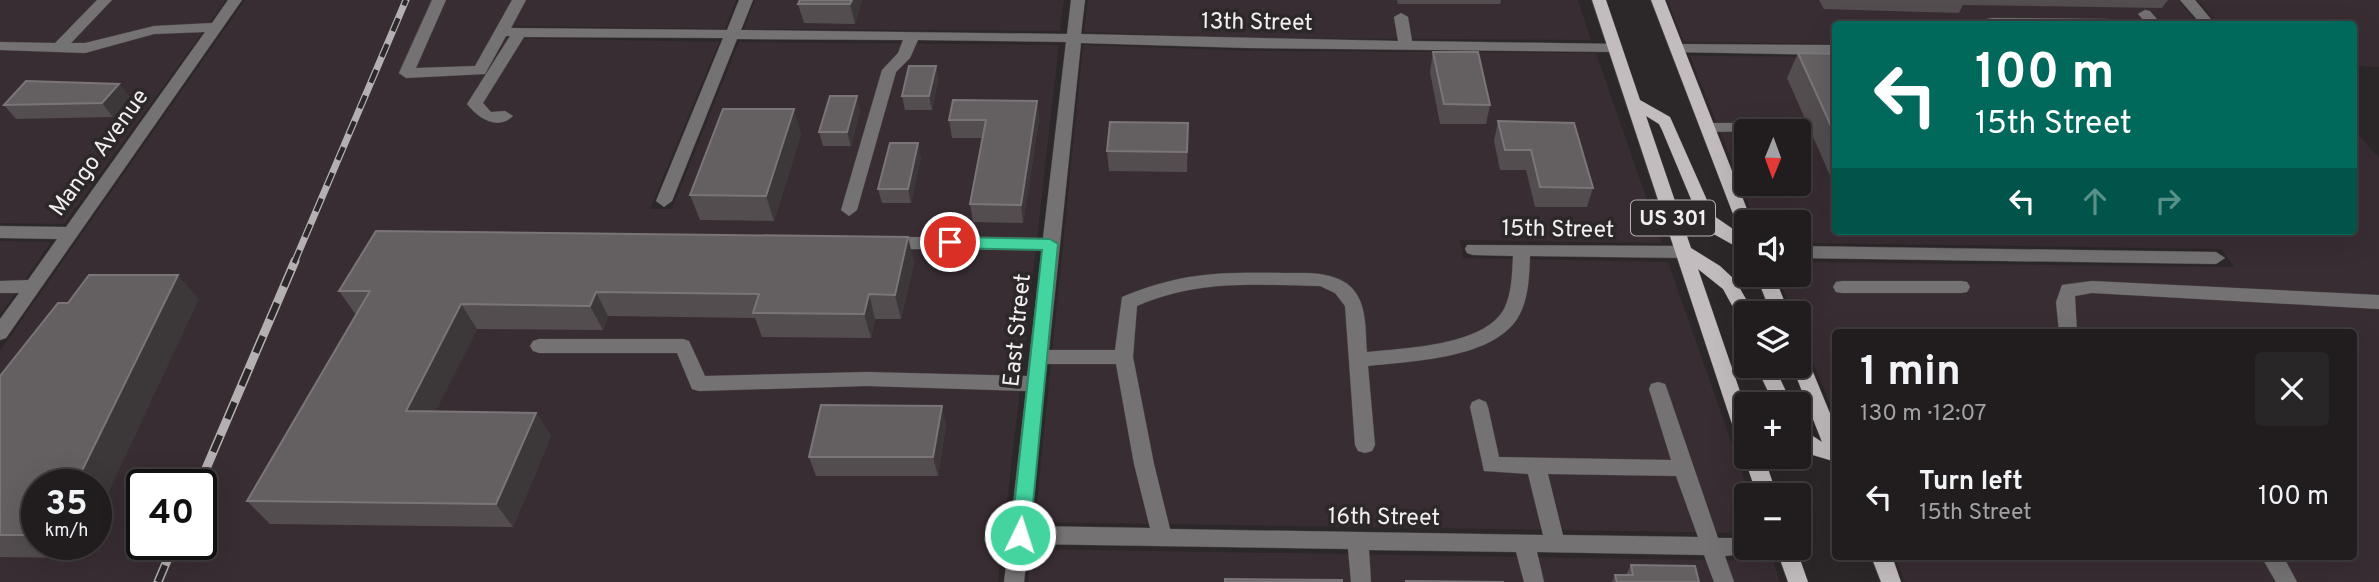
<!DOCTYPE html>
<meta charset="utf-8">
<style>
body{margin:0;font-family:Overpass,sans-serif;background:#292628;color:#f1f3f6;height:100vh;display:flex;flex-direction:column;font-size:26px;white-space:nowrap}
*{box-sizing:border-box;margin:0}
p{font-size:23px;color:#a2a2a4}
.icon{flex:none;width:38px;height:38px;fill:none;stroke:currentColor;stroke-width:2;stroke-linecap:round;stroke-linejoin:round}
.map{position:relative;flex:1;overflow:hidden}
.panel{position:absolute;left:1832px;top:329px;width:525px;height:231px;display:flex;flex-direction:column;background:#211d1f;border-radius:7px;box-shadow:0 7px 28px #0002,0 0 0 2px #3e3b3d}
.panel>*{flex:none}
.hud{position:absolute;left:1832px;top:21px;width:525px;height:214px;border-radius:7px;box-shadow:0 7px 28px #0002,0 0 0 2px #3e3b3d;background:#00695c;color:#fff;overflow:hidden}
.needle{width:46px;rotate:181deg}
.fabs{position:absolute;left:1734px;top:119px;display:grid;gap:14px}
.fabs a{display:grid;place-items:center;width:77px;height:77px;border-radius:7px;background:#211d1f;box-shadow:0 7px 28px #0002,0 0 0 2px #3e3b3d;font-size:35px}
.speed{position:absolute;left:21px;top:469px;display:flex;gap:14px;font-size:35px;font-weight:700;text-align:center}
.speed>*{display:grid;place-content:center;width:91px;height:91px;border-radius:50%;background:#211d1f;box-shadow:0 7px 28px #0002,0 0 0 2px #3e3b3d;line-height:1}
.speed small{font-size:18px;font-weight:400}
.speed .limit{border:4px solid #111;border-radius:10px;background:#fff;color:#111}
.pin{position:absolute;display:grid;place-items:center;width:60px;height:60px;color:#fff;margin:-30px;border:4px solid #fff;border-radius:50%;box-shadow:0 2px 7px #0007}
.me{position:absolute;width:77px;margin:-38px;rotate:4deg;stroke-linejoin:round;filter:drop-shadow(0 0 5px #0008)}
.turn{display:flex;align-items:center;gap:24px;height:147px;padding:0 28px;font-size:32px}
.turn .icon{width:91px;height:91px;stroke-width:2.5}
.turn b{display:block;font-size:49px;line-height:60px}
.lanes{display:flex;align-items:center;height:66px;padding:0 28px;background:#0003;justify-content:center;gap:35px;direction:ltr}
.lanes .off{opacity:.35}
.round{display:grid;place-items:center;flex:none;width:74px;height:74px;border-radius:7px;background:#292628}
.overview{display:flex;align-items:center;justify-content:space-between;height:119px;padding:0 28px}
h1{font-size:42px;font-weight:700;line-height:52px}
ul{padding:0;list-style:none}
li{display:flex;align-items:center;gap:21px;height:98px;padding:0 28px}
li div{flex:1}
li b{display:block;font-size:26px}
li em{font-style:normal}
.map>svg:first-child{display:block}
.built{fill:#382d33;fill-rule:evenodd}
.lines{fill:none;stroke-linecap:round;stroke-linejoin:round}
.minor-casing{stroke:#484345;stroke-width:1}
.major-casing{stroke:#484345;stroke-width:1}
.minor{fill:#757274;fill-rule:evenodd}
.major{fill:#c2bcbf;fill-rule:evenodd}
.rail-far1-casing{stroke:#b4b0b2;stroke-width:7}
.rail-casing{stroke:#b4b0b2;stroke-width:9}
.rail-far1{stroke:#2c2729;stroke-width:4.5;stroke-dasharray:14;stroke-linecap:butt}
.rail{stroke:#2c2729;stroke-width:6;stroke-dasharray:18;stroke-linecap:butt}
.wall{fill:#534d50}
.shaded-wall{fill:#3c3739}
.building{fill:#645f61;stroke:#7a7578;stroke-width:2}
.route{fill:#43d4a0;stroke:#2c8a68;stroke-width:2}
.labels{text-anchor:middle;stroke-width:7;stroke-linejoin:round;paint-order:stroke}
.shield{fill:#2c2729;stroke:#b7b3b5;stroke-width:2}
.shield-label{font-size:21px;font-weight:bold;fill:#f2eff1}
.street-label{font-size:23px;fill:#f2eff1;stroke:#2c2729}
</style>
<div class="map">
<svg width="2379" height="582" viewBox="0 0 2379 582">
<rect width="100%" height="100%" fill="#2c2729"/>
<!-- built -->
<g class="built">
<polygon points="0,0 226,0 64,224 0,223"/>
<path d="M245,0H736L725,29L514,26L506,38L719,42L650,209H672L739,42L1059,45L998,582H0V351ZM37,485H96V544H37ZM142,485H201V544H142Z"/>
<polygon points="755,0 1064,0 1060,31 744,29"/>
<polygon points="1088,0 1578,0 1591,40 1253,38 1084,32"/>
<polygon points="1667,0 2178,0 2198,24 1836,24 1836,44 1684,42"/>
<polygon points="2197,0 2379,0 2379,67 2354,66 2354,24 2218,24"/>
<polygon points="1083,45 1254,51 1596,53 1662,243 1460,240 1463,258 1668,262 1750,495 1746,495 1746,533 1035,522"/>
<path d="M1690,56L1836,57V231H2354V130L2379,158V582H1905L1895,557L2354,556V332H1836V419L1799,328V313H1793L1777,275H1799V262L2234,267L2221,249L1799,243V222H1756ZM1746,131H1799V184H1746Z"/>
<polygon points="0,241 51,242 0,315"/>
<polygon points="1032,549 1773,561 1780,582 1028,582"/>
</g>
<g class="lines">
<defs>
<g id="minor">
<polygon points="97,0 112,0 71,43 85,43 154,26 212,23 228,0 242,0 6,338 0,340 0,319 19,293 0,293 0,281 28,280 57,239 0,238 0,226 66,227 205,32 154,34 85,53 0,50 0,42 55,43"/>
<path d="M432,0H446L416,68L475,66L512,0H526L511,28L727,30L739,0H753L741,30L1067,34L1071,0H1085L1081,34L1398,41L1394,17L1401,13L1408,17L1412,41L1620,44L1622,47L1615,52L1248,48L1081,43L1049,350H1115L1122,297C1182,272 1220,272 1284,273C1304,273 1328,271 1346,283C1368,298 1365,329 1367,352C1404,348 1484,346 1504,309C1512,293 1512,274 1513,256L1473,255L1467,253L1465,249L1467,245L1684,246L1693,252L1684,258L1530,256C1529,277 1529,300 1517,319C1491,359 1411,361 1368,366L1375,445L1372,451L1365,453L1358,451L1355,445L1345,306L1335,293L1320,286C1254,285 1199,279 1137,306L1133,357L1154,464L1170,529L1543,535L1528,474L1484,471L1470,407L1472,402L1479,399L1486,402L1488,407L1499,457L1671,460L1649,389L1651,384L1658,382L1665,384L1667,389L1718,538H1746V548H1756L1753,553L1725,556L1734,582H1714L1704,555L1537,552L1544,582H1524L1516,552L1369,550L1371,582H1351L1348,549L1028,544L1024,582H1004L1026,391L867,386L699,391L692,389L677,353H539L533,351L530,346L533,341L539,339H683L689,341L705,376L867,372L1027,376L1042,250L898,249L890,243L898,237L1043,238L1066,42L918,40L910,58L896,72L857,210L849,216L841,210L882,70L898,53L903,40L737,39L672,201L664,207L656,201L723,38L524,37L483,103L491,112L505,111L513,116C497,131 478,118 467,104L510,36H506L485,74L406,78L399,73ZM1047,364H1116L1134,464L1150,528L1030,526ZM1548,474L1676,476L1698,537L1563,535Z"/>
<polygon points="2180,0 2195,0 2215,24 2201,24"/>
<polygon points="2145,10 2150,11 2161,24 2147,24 2138,14"/>
<polygon points="1992,18 2108,19 2115,23 1986,24 1987,19"/>
<polygon points="1677,44 1836,45 1836,55 1672,52 1670,49"/>
<polygon points="1708,123 1779,123 1787,128 1785,131 1703,132 1700,128 1703,124"/>
<polygon points="1799,246 2216,252 2225,258 2216,264 1799,258"/>
<polygon points="1842,281 1961,281 1967,282 1970,287 1967,292 1961,293 1842,293 1836,292 1833,287 1836,282"/>
<polygon points="2092,281 2379,295 2379,309 2092,293 2075,296 2077,332 2059,332 2056,302 2062,285"/>
<polygon points="2261,556 2283,556 2297,582 2276,582"/>
</g>
<g id="major">
<polygon points="1592,0 1606,0 1640,100 1670,117 1714,216 1746,238 1746,252 1710,232 1701,223 1662,130 1659,124 1646,116 1691,248 1720,266 1735,280 1754,313 1746,313 1746,322 1740,320 1723,289 1698,269 1746,409 1746,444 1739,442 1736,436"/>
<polygon points="1651,0 1665,0 1752,222 1746,222 1746,233 1740,231 1738,227"/>
<polygon points="1756,275 1774,275 1789,313 1771,313"/>
<polygon points="1799,353 1805,355 1808,360 1836,428 1836,462 1806,453 1799,446 1799,427 1822,442 1792,366 1799,366"/>
<polygon points="1756,366 1774,366 1792,404 1774,404"/>
<polygon points="1746,453 1746,457 1764,457 1777,495 1757,495 1744,457"/>
<polygon points="1776,548 1796,548 1808,582 1788,582"/>
<polygon points="1871,556 1892,556 1901,582 1881,582"/>
</g>
</defs>
<!-- minor casing -->
<use href="#minor" class="minor-casing"/>
<!-- major casing -->
<use href="#major" class="major-casing"/>
<!-- minor -->
<use href="#minor" class="minor"/>
<!-- major -->
<use href="#major" class="major"/>
<defs>
<polyline id="rail-far1" points="294,263 406,0"/>
<g id="rail">
<polyline points="199,485 295,261"/>
<polyline points="158,582 174,544"/>
</g>
</defs>
<!-- rail-far1 casing -->
<use href="#rail-far1" class="rail-far1-casing"/>
<!-- rail casing -->
<use href="#rail" class="rail-casing"/>
<!-- rail-far1 -->
<use href="#rail-far1" class="rail-far1"/>
<!-- rail -->
<use href="#rail" class="rail"/>
</g>
<!-- wall -->
<g class="wall">
<polygon points="862,0 855,24 804,23 798,4"/>
<polygon points="1397,0 1501,0 1500,4 1398,4"/>
<polygon points="1819,0 2168,0 2162,8 1963,5 1959,13 1824,9"/>
<polygon points="1433,52 1490,105 1486,124 1440,124 1430,72"/>
<polygon points="1798,53 1836,54 1836,189 1787,78"/>
<polygon points="936,66 938,80 932,110 905,110 902,96"/>
<polygon points="119,84 129,97 113,117 16,119 4,105"/>
<polygon points="1037,101 1039,119 1023,223 973,222 970,204 983,138 952,138 949,120"/>
<polygon points="860,110 851,146 823,146 819,132"/>
<polygon points="1498,121 1593,188 1587,207 1535,207 1526,170 1500,170 1494,141"/>
<polygon points="1188,123 1187,172 1109,171 1107,151"/>
<polygon points="801,134 774,221 700,220 690,195"/>
<polygon points="921,157 911,203 882,203 878,189"/>
<polygon points="1854,231 1932,231 1930,234 1855,233"/>
<polygon points="914,262 901,319 875,319 871,338 762,337 755,318 608,316 603,330 477,329 435,411 536,413 551,436 513,527 270,524 247,501 356,315 339,291"/>
<polygon points="199,299 37,485 37,544 84,544 78,558 0,557 0,376"/>
<polygon points="946,425 938,476 816,476 809,457"/>
<polygon points="1631,565 1699,582 1612,582 1615,575 1626,575"/>
</g>
<!-- shaded-wall -->
<g class="shaded-wall">
<polygon points="852,0 862,0 855,24 850,4"/>
<polygon points="936,66 938,80 932,110 929,96"/>
<polygon points="119,84 129,97 113,117 102,103"/>
<polygon points="857,96 860,110 851,146 847,132"/>
<polygon points="1037,101 1039,119 1023,223 1021,205"/>
<polygon points="794,109 801,134 774,221 766,196"/>
<polygon points="918,143 921,157 911,203 908,189"/>
<polygon points="908,237 914,262 901,319 895,295"/>
<polygon points="178,275 199,299 96,519 96,485 75,485"/>
<polygon points="596,292 608,316 603,330 590,306"/>
<polygon points="869,294 875,319 871,338 864,314"/>
<polygon points="461,304 477,329 424,435 406,411"/>
<polygon points="942,406 946,425 938,476 933,457"/>
<polygon points="536,413 551,436 513,527 496,504"/>
<polygon points="62,544 84,544 78,558"/>
</g>
<!-- building -->
<g class="building">
<polygon points="800,0 852,0 850,4 798,4"/>
<polygon points="1433,52 1478,52 1490,105 1444,104"/>
<polygon points="1798,53 1836,54 1836,137"/>
<polygon points="909,66 936,66 929,96 902,96"/>
<polygon points="26,81 119,84 102,103 4,105"/>
<polygon points="830,96 857,96 847,132 819,132"/>
<polygon points="953,100 1037,101 1021,205 970,204 986,120 949,120"/>
<polygon points="723,109 794,109 766,196 690,195"/>
<polygon points="1498,121 1574,123 1593,188 1540,187 1531,150 1505,150"/>
<polygon points="1110,122 1188,123 1187,152 1107,151"/>
<polygon points="890,143 918,143 908,189 878,189"/>
<polygon points="376,231 908,237 895,295 869,294 864,314 753,313 759,294 596,292 590,306 461,304 406,411 536,413 496,504 247,501 370,291 339,291"/>
<polygon points="89,275 178,275 75,485 37,485 37,535 0,535 0,376 58,303 68,303"/>
<polygon points="821,405 942,406 933,457 809,457"/>
<polygon points="1631,565 1695,566 1699,582 1617,582 1615,575 1633,575"/>
<polygon points="1225,579 1342,580 1342,582 1225,582"/>
<polygon points="1406,581 1504,582 1406,582"/>
</g>
<!-- route -->
<polygon class="route" points="950,237 1050,239 1058,244 1030,535 1027,541 1020,543 1014,541 1011,535 1042,250 950,248 943,242"/>
<g class="labels">
<!-- shield labels -->
<rect class="shield" x="1631" y="200.5" width="84" height="35" rx="5"/>
<g class="shield-label">
<text x="1673" y="225">US 301</text>
</g>
<!-- street labels -->
<g class="street-label">
<text transform="translate(1257 21) rotate(1)" y="8">13th Street</text>
<text transform="translate(98 152) rotate(-54)" y="8">Mango Avenue</text>
<text transform="translate(1558 228) rotate(1)" y="8">15th Street</text>
<text transform="translate(1016 330) rotate(-84)" y="8">East Street</text>
<text transform="translate(1384 516) rotate(1)" y="8">16th Street</text>
</g>
</g>
</svg>
<div class="fabs">
<a><svg class="needle" viewBox="-14 -14 28 28"><path d="M0-13l5 13h-10z" fill="#e53935"/><path d="M0 13l5-13h-10z" fill="#a2a2a4"/></svg></a>
<a><svg class="icon" aria-label="sound" viewBox="0 0 24 24"><path d="M4 9h4l5-4v14l-5-4H4zM17 9q2 3 0 6"/></svg></a>
<a><svg class="icon" aria-label="layers" viewBox="0 0 24 24"><path d="M12 4l9 5-9 5-9-5zM3 14l9 5 9-5"/></svg></a>
<a>+</a>
<a>−</a>
</div>
<div class="speed"><div>35<small>km/h</small></div><div class="limit">40</div></div>
<div class="pin" style="left:950px;top:242px;background:#d93025"><svg class="icon" aria-label="arrive" viewBox="0 0 24 24"><path d="M6 21V4h12l-3 4 3 4H6"/></svg></div>
<svg class="me" style="left:1020px;top:535px" viewBox="-20 -20 40 40"><circle r="17" fill="#43d4a0" stroke="#fff" stroke-width="3"/><path d="M0-11L8 9 0 5-8 9z" fill="#fff"/></svg>
<div class="hud">
<div class="turn"><svg class="icon" aria-label="left" viewBox="0 0 24 24"><path d="M17 20v-9H6M10 6l-5 5 5 5"/></svg><div><b>100 m</b>15th Street</div></div>
<div class="lanes"><svg class="icon" aria-label="left" viewBox="0 0 24 24"><path d="M17 20v-9H6M10 6l-5 5 5 5"/></svg><svg class="icon off" aria-label="ahead" viewBox="0 0 24 24"><path d="M12 20V5M6 11l6-6 6 6"/></svg><svg class="icon off" aria-label="right" viewBox="0 0 24 24"><path d="M7 20v-9h11M14 6l5 5-5 5"/></svg></div>
</div>
<section class="panel">
<div class="overview"><div><h1>1 min</h1><p>130 m · 12:07</p></div><a class="round"><svg class="icon" aria-label="close" viewBox="0 0 24 24"><path d="M6 6l12 12M18 6L6 18"/></svg></a></div>
<ul>
<li><svg class="icon" aria-label="left" viewBox="0 0 24 24"><path d="M17 20v-9H6M10 6l-5 5 5 5"/></svg><div><b>Turn left</b><p>15th Street</p></div><em>100 m</em></li>
</ul>
</section>
</div>
